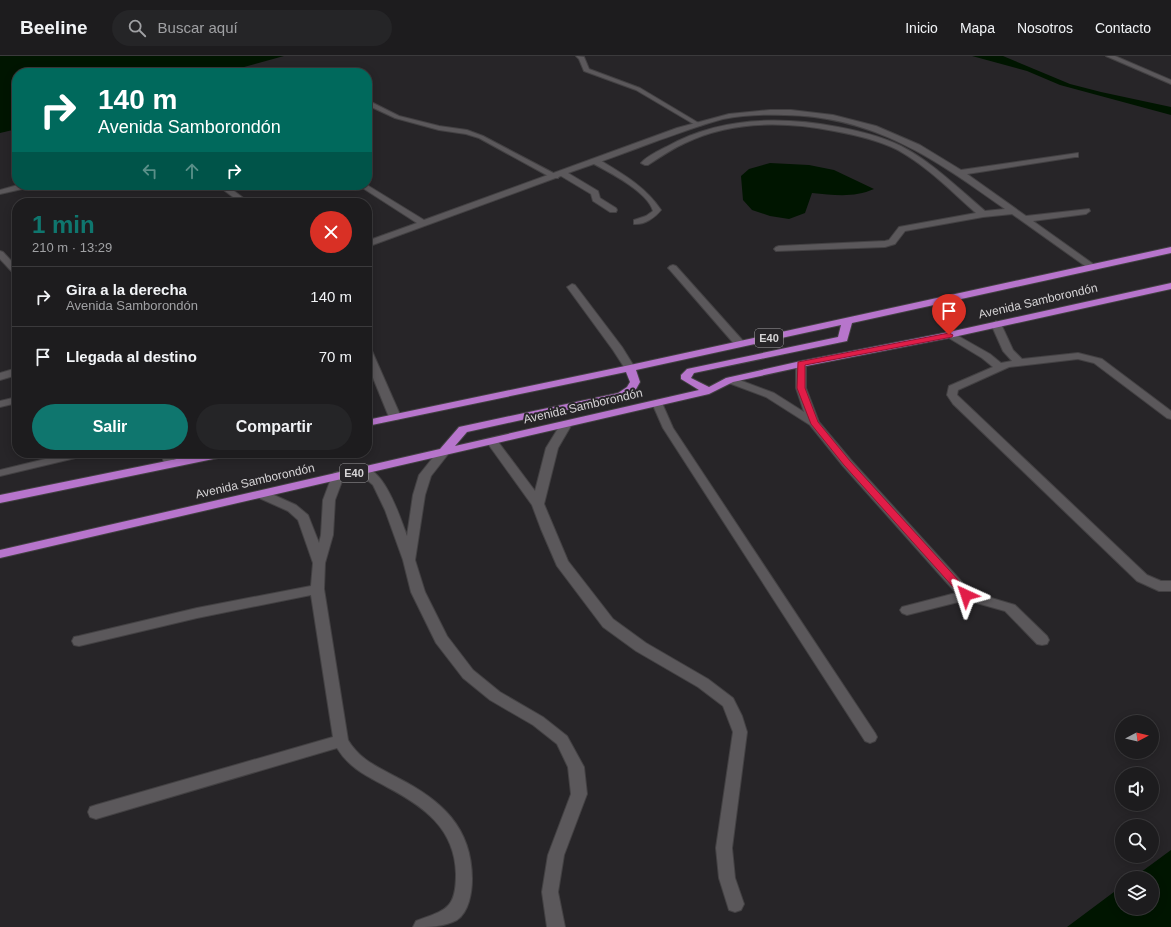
<!DOCTYPE html>
<html lang="es">
<meta charset="utf-8">
<style>
body{margin:0;font-family:Arial,sans-serif;background:#252527;color:#f1f3f6;height:100vh;display:flex;flex-direction:column;font-size:15px;white-space:nowrap}
*{box-sizing:border-box;margin:0}
p{font-size:13px;color:#a0a1a4}
.icon{flex:none;width:22px;height:22px;fill:none;stroke:currentColor;stroke-width:2;stroke-linecap:round;stroke-linejoin:round}
.map{position:relative;flex:1;overflow:hidden}
.sheet{position:absolute;left:12px;top:142px;width:360px;height:260px;display:flex;flex-direction:column;background:#1d1c1e;border-radius:16px;box-shadow:0 2px 10px #0003,0 0 0 1px #3b3a3c}
.sheet>*{flex:none}
.top-card{position:absolute;left:12px;top:12px;width:360px;height:122px;border-radius:16px;box-shadow:0 2px 10px #0003,0 0 0 1px #3b3a3c;background:#00695c;color:#fff;overflow:hidden}
.needle{width:26px;rotate:83deg}
.tools{position:absolute;left:1115px;top:659px;display:grid;gap:8px}
.tools a{display:grid;place-items:center;width:44px;height:44px;border-radius:50%;background:#1d1c1e;box-shadow:0 2px 10px #0003,0 0 0 1px #3b3a3c;font-size:20px}
.pin{position:absolute;display:grid;place-items:center;width:34px;height:34px;color:#fff;margin:-41px -17px;border-radius:50% 50% 50% 0;rotate:-45deg;box-shadow:0 0 4px #0007}
.pin .icon{rotate:45deg}
.me{position:absolute;width:44px;margin:-22px;rotate:318deg;stroke-linejoin:round;filter:drop-shadow(0 0 3px #0008)}
.turn{display:flex;align-items:center;gap:14px;height:84px;padding:0 20px;font-size:18px}
.turn .icon{width:52px;height:52px;stroke-width:2.5}
.turn b{display:block;font-size:28px;line-height:34px}
.lanes{display:flex;align-items:center;height:38px;padding:0 20px;background:#0003;justify-content:center;gap:20px;direction:ltr}
.lanes .off{opacity:.35}
.round{display:grid;place-items:center;flex:none;width:42px;height:42px;border-radius:21px;background:#252527}
.summary{display:flex;align-items:center;justify-content:space-between;height:68px;padding:0 20px}
h1{font-size:24px;font-weight:600;line-height:30px;color:#0f766e}
.cta{display:flex;gap:8px;margin-top:auto;padding:8px 20px}
.cta a{flex:1;height:46px;border-radius:24px;background:#0f766e;color:#fff;font-size:16px;font-weight:600;line-height:46px;text-align:center}
.cta a+a{background:#252527;color:#f1f3f6}
ul{padding:0;list-style:none}
li{display:flex;align-items:center;gap:12px;height:60px;padding:0 20px;border-top:1px solid #3b3a3c}
li div{flex:1}
li b{display:block;font-size:15px}
li em{font-style:normal}
header{display:flex;align-items:center;gap:24px;box-sizing:border-box;height:56px;padding:0 20px;background:#1d1c1e;border-bottom:1px solid #3b3a3c}
header strong{font-size:19px}
nav{display:flex;gap:22px;margin-inline-start:auto;font-size:14px}
.search{width:280px;height:36px;background:#252527;display:flex;align-items:center;gap:10px;box-sizing:border-box;padding:0 14px;border-radius:22px;color:#a0a1a4;font-size:15px}
.map>svg:first-child{display:block}
.water{fill:#001500}
.lines{fill:none;stroke-linecap:round;stroke-linejoin:round}
.lane-casing{stroke:#434143;stroke-width:2}
.street-casing{stroke:#434143;stroke-width:2}
.highway-casing{stroke:#434143;stroke-width:2}
.lane{fill:#5b585b;fill-rule:evenodd}
.street{fill:#5b585b;fill-rule:evenodd}
.highway{fill:#b775cc;fill-rule:evenodd}
.route{fill:#e11d48;stroke:#92132f}
.labels{text-anchor:middle;stroke-width:4;stroke-linejoin:round;paint-order:stroke}
.shield{fill:#272528;stroke:#a2a0a2;stroke-width:1}
.shield-label{font-size:11px;font-weight:bold;fill:#d6d4d6}
.street-label{font-size:12px;fill:#d6d4d6;stroke:#272528}
</style>
<header>
<strong>Beeline</strong>
<div class="search"><svg class="icon" aria-label="search" viewBox="0 0 24 24"><circle cx="10" cy="10" r="6"/><path d="M15 15l6 6"/></svg>Buscar aquí</div>
<nav><a>Inicio</a><a>Mapa</a><a>Nosotros</a><a>Contacto</a></nav>
</header>
<div class="map">
<svg width="1171" height="871" viewBox="0 0 1171 871">
<rect width="100%" height="100%" fill="#272528"/>
<!-- water -->
<g class="water">
<polygon points="0,0 284,0 222,17 17,17 17,73 0,77"/>
<polygon points="972,0 1003,0 1070,28 1101,36 1171,51 1171,59 1060,29 1027,15"/>
<path d="M770,107L809,109L834,114L874,133C854,142 834,139 812,137L805,157L789,163L770,160L752,154L743,144L741,120L749,113Z"/>
<polygon points="1171,794 1171,871 1067,871 1122,830 1122,852 1152,852 1152,822 1133,822"/>
</g>
<g class="lines">
<defs>
<g id="lane">
<polygon points="576,0 584,1 589,13 640,32 702,69 697,70 636,34 584,15 579,3"/>
<polygon points="367,44 399,60 439,70 467,74 483,80 559,120 558,122 552,122 479,82 466,78 439,74 395,62 367,49"/>
<path d="M592,103H598C621,117 645,130 661,154C655,162 644,169 634,168V164L646,160L653,155C648,136 609,116 592,107Z"/>
<polygon points="217,129 226,129 250,147 241,147"/>
<polygon points="17,341 17,347 0,351 0,345"/>
<polygon points="657,344 662,347 673,372 875,677 877,681 875,685 870,687 865,685 663,372 652,347"/>
<polygon points="70,397 89,397 88,399 0,420 0,414"/>
<polygon points="161,397 171,397 174,408 173,410 165,410"/>
</g>
<g id="street">
<polygon points="1106,0 1115,0 1171,24 1171,28"/>
<path d="M770,54H791L833,59L876,70L920,89L961,114L1078,97V101H1075L967,118L1026,160L1089,153L1090,155L1086,158L1033,165L1096,210L1091,213L1088,212L1012,158L983,161L905,175L895,188L885,191L776,195L774,193L776,191L779,190L885,185L889,184L899,171L976,157C951,135 927,110 898,94C878,84 856,79 834,75C784,65 731,65 685,87C672,93 660,101 648,109H645L641,107C647,100 658,95 666,91C719,61 780,60 838,71C859,75 881,80 901,90C932,106 959,133 985,155L1005,153C935,103 874,60 784,59C764,58 743,59 723,63C700,69 677,78 654,86C625,97 597,107 568,117L598,135L600,142L616,152L617,154L616,156H610L593,145L591,138L561,120L367,191V185L417,167L358,129H367L424,164L677,72L729,58Z"/>
<polygon points="18,129 32,129 31,131 0,138 0,134"/>
<polygon points="0,195 3,196 17,211 17,219 14,218 0,203"/>
<polygon points="673,209 676,210 744,286 745,288 744,290 736,290 670,214 668,212 670,210"/>
<polygon points="572,228 575,229 622,291 635,312 634,314 626,314 613,294 567,231"/>
<polygon points="996,265 1001,268 1013,294 1022,303 1078,297 1102,303 1171,355 1171,363 1167,362 1094,307 1078,303 1009,311 958,334 957,339 1147,519 1161,525 1171,525 1171,535 1159,535 1137,525 953,348 947,339 949,330 993,311 982,302 944,279 949,276 953,277 990,298 1001,307 1012,305 1003,295 991,268"/>
<polygon points="367,292 372,295 401,361 399,363 395,364 389,361 367,307"/>
<polygon points="801,305 806,308 806,332 819,366 851,404 971,536 1015,549 1047,580 1049,584 1047,588 1042,589 1037,588 1005,555 966,544 907,559 902,557 900,554 902,551 956,537 843,410 810,369 766,341 726,326 725,324 730,321 734,322 774,337 804,356 796,332 796,308"/>
<polygon points="17,312 17,319 0,324 0,317"/>
<polygon points="566,365 572,368 558,392 544,448 568,505 613,563 646,587 708,623 733,642 742,660 747,676 732,792 735,822 744,848 741,854 735,856 729,854 719,822 716,792 733,676 723,650 698,631 636,595 603,571 557,510 541,473 532,449 486,385 488,383 496,383 535,435 546,392 562,366"/>
<path d="M443,393L447,394L449,397L431,420L425,439L415,504L425,536L447,580L473,614L500,636L543,661L567,680L584,711L587,738L564,799L558,836L565,871H547L542,836L548,799L571,738L568,711L557,688L533,669L490,644L463,622L436,587L411,536L403,504L385,454L373,429L357,415L359,412C383,406 401,464 407,480L413,439L419,419L439,394Z"/>
<path d="M338,416L342,417L344,420L335,444L333,479L325,507L324,533L348,684C360,704 378,711 398,722C441,744 472,771 472,823C472,836 469,856 457,864C444,871 428,871 413,871L416,865C445,854 456,854 456,818C455,772 423,750 387,731C367,720 349,712 337,692L96,763L90,761L88,756L90,751L96,749L333,681L311,539L197,562L79,590L74,589L72,585L74,581L79,580L197,552L311,530L313,507L298,464L288,455L257,441L255,438L257,435H265L296,449L308,459L319,487L321,479L323,444L332,420L334,417Z"/>
</g>
<g id="highway">
<path d="M1171,191V197L852,267L847,285L694,317L691,322L709,331L726,322L801,305L949,276L1171,227V233L949,282L801,311L733,326L709,338L0,502V494L440,393L459,371L618,337L627,331L630,326L626,316L367,370V364L630,309ZM841,269L838,281L687,313L681,319V323L699,334L455,390L467,376L625,341L635,335L640,326L636,314Z"/>
<polygon points="206,397 229,397 227,400 223,401 0,447 0,439"/>
</g>
</defs>
<!-- lane casing -->
<use href="#lane" class="lane-casing"/>
<!-- street casing -->
<use href="#street" class="street-casing"/>
<!-- highway casing -->
<use href="#highway" class="highway-casing"/>
<!-- lane -->
<use href="#lane" class="lane"/>
<!-- street -->
<use href="#street" class="street"/>
<!-- highway -->
<use href="#highway" class="highway"/>
</g>
<!-- route -->
<polygon class="route" points="949,277 953,279 952,281 805,309 805,332 818,366 850,405 969,536 971,539 969,541 962,541 844,409 811,368 797,332 798,306"/>
<g class="labels">
<!-- shield labels -->
<g class="shield">
<rect x="755" y="273" width="28" height="18" rx="3"/>
<rect x="340" y="408" width="28" height="18" rx="3"/>
</g>
<g class="shield-label">
<text x="769" y="286">E40</text>
<text x="354" y="421">E40</text>
</g>
<!-- street labels -->
<g class="street-label">
<text transform="translate(1038 245) rotate(-13)" y="4">Avenida Samborondón</text>
<text transform="translate(583 350) rotate(-13)" y="4">Avenida Samborondón</text>
<text transform="translate(255 425) rotate(-13)" y="4">Avenida Samborondón</text>
</g>
</g>
</svg>
<div class="tools">
<a><svg class="needle" viewBox="-14 -14 28 28"><path d="M0-13l5 13h-10z" fill="#e53935"/><path d="M0 13l5-13h-10z" fill="#a0a1a4"/></svg></a>
<a><svg class="icon" aria-label="sound" viewBox="0 0 24 24"><path d="M4 9h4l5-4v14l-5-4H4zM17 9q2 3 0 6"/></svg></a>
<a><svg class="icon" aria-label="search" viewBox="0 0 24 24"><circle cx="10" cy="10" r="6"/><path d="M15 15l6 6"/></svg></a>
<a><svg class="icon" aria-label="layers" viewBox="0 0 24 24"><path d="M12 4l9 5-9 5-9-5zM3 14l9 5 9-5"/></svg></a>
</div>
<div class="pin" style="left:949px;top:279px;background:#d93025"><svg class="icon" aria-label="arrive" viewBox="0 0 24 24"><path d="M6 21V4h12l-3 4 3 4H6"/></svg></div>
<svg class="me" style="left:966px;top:539px" viewBox="-20 -20 40 40"><path d="M0-17L14 15 0 8-14 15z" fill="#e11d48" stroke="#fff" stroke-width="4"/></svg>
<div class="top-card">
<div class="turn"><svg class="icon" aria-label="right" viewBox="0 0 24 24"><path d="M7 20v-9h11M14 6l5 5-5 5"/></svg><div><b>140 m</b>Avenida Samborondón</div></div>
<div class="lanes"><svg class="icon off" aria-label="left" viewBox="0 0 24 24"><path d="M17 20v-9H6M10 6l-5 5 5 5"/></svg><svg class="icon off" aria-label="ahead" viewBox="0 0 24 24"><path d="M12 20V5M6 11l6-6 6 6"/></svg><svg class="icon" aria-label="right" viewBox="0 0 24 24"><path d="M7 20v-9h11M14 6l5 5-5 5"/></svg></div>
</div>
<section class="sheet">
<div class="summary"><div><h1>1 min</h1><p>210 m · 13:29</p></div><a class="round" style="background:#d93025;color:#fff"><svg class="icon" aria-label="close" viewBox="0 0 24 24"><path d="M6 6l12 12M18 6L6 18"/></svg></a></div>
<ul>
<li><svg class="icon" aria-label="right" viewBox="0 0 24 24"><path d="M7 20v-9h11M14 6l5 5-5 5"/></svg><div><b>Gira a la derecha</b><p>Avenida Samborondón</p></div><em>140 m</em></li>
<li><svg class="icon" aria-label="arrive" viewBox="0 0 24 24"><path d="M6 21V4h12l-3 4 3 4H6"/></svg><div><b>Llegada al destino</b></div><em>70 m</em></li>
</ul>
<div class="cta"><a>Salir</a><a>Compartir</a></div>
</section>
</div>
